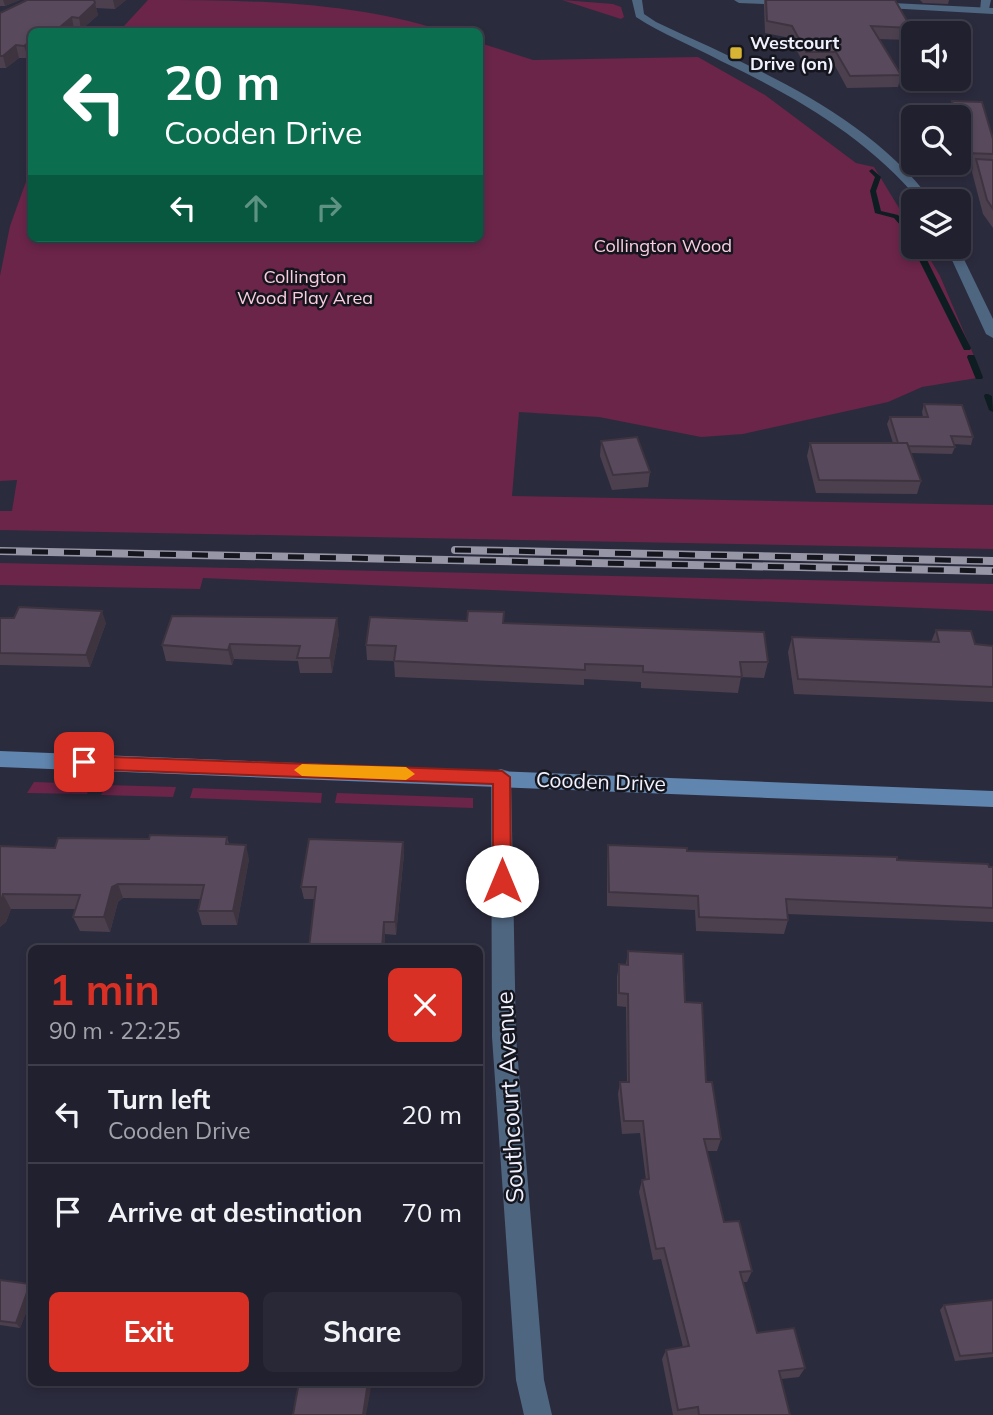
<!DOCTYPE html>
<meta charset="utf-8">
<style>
body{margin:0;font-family:Mulish,sans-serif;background:#282836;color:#f1f3f6;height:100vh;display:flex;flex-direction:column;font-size:26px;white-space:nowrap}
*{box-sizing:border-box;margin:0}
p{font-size:23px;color:#a2a3aa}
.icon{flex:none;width:38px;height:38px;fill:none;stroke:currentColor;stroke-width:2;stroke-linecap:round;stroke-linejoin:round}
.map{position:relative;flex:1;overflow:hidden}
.sheet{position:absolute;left:28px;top:945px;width:455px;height:441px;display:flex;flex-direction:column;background:#20202e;border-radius:10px;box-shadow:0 4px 10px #0003,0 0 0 2px #3d3e4a}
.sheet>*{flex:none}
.top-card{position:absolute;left:28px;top:28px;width:455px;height:214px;border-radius:10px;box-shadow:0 4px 10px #0003,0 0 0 2px #3d3e4a;background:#0b6e4f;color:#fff;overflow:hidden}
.buttons{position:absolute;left:901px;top:21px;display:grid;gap:14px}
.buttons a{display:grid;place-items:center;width:70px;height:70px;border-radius:10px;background:#20202e;box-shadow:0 4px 10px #0003,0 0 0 2px #3d3e4a;font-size:35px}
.pin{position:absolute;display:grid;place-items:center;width:60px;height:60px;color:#fff;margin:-30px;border-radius:14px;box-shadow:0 4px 10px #0006}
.me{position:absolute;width:77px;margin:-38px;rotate:0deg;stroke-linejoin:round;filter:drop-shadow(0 0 5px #0008)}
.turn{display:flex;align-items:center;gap:24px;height:147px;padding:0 21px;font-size:32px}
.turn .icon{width:91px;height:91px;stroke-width:2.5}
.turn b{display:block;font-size:49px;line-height:60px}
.lanes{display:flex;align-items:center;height:66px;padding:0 21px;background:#0003;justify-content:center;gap:35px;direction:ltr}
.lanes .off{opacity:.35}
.round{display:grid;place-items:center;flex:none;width:74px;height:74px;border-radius:10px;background:#282836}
.head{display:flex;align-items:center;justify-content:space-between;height:119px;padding:0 21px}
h1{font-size:42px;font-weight:700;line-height:52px;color:#d93025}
.cta{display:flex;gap:14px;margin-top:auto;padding:14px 21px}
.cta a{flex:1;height:80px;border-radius:10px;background:#d93025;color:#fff;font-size:28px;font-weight:700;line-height:80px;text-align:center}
.cta a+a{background:#282836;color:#f1f3f6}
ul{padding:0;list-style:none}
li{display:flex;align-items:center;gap:21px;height:98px;padding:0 21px;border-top:2px solid #3d3e4a}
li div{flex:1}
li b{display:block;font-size:26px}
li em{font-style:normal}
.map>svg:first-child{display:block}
.green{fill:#6b2549}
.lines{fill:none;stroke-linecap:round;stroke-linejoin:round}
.stream{fill:#0d1d21;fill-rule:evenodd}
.minor{fill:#4f6680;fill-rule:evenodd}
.tertiary{fill:#4f6680;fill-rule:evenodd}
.secondary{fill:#6085ae;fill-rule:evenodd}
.rail-casing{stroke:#9696a6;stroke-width:8}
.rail{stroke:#15151d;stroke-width:5;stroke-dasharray:16;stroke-linecap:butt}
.wall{fill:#4c404f}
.shaded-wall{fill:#3e3440}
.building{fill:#584a5c;stroke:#3e3440;stroke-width:2}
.route{fill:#d93025;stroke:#8d1f18;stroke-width:2}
.slow{fill:#f59e0b}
.poi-dot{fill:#d8b434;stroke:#15151d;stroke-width:2.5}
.labels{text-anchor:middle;stroke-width:5;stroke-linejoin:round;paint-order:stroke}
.far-poi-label{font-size:18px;font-weight:bold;fill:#f0f1fe;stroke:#15151d;text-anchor:start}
.far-park-label{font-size:18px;fill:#facddf;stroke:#15151d}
.street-label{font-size:21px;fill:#f0f1fe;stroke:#15151d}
.near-street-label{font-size:24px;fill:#f0f1fe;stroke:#15151d}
</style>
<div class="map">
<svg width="993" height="1415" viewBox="0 0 993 1415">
<rect width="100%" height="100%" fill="#2b2b3e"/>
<!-- green -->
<g class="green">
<path d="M148,0C247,0 350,1 444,31L134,32L136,27L124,26Z"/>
<polygon points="562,0 613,4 621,7 624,17 621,19"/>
<polygon points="480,43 533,60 698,57 765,95 856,163 874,167 913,231 914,247 923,247 940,276 983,377 922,387 888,402 743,434 701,437 599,417 519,412 512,496 993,505 993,549 0,530 0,511 12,511 17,480 0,481 0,276 10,226 31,168 32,238 480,238"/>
<polygon points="0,563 993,584 993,611 203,578 200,589 0,585"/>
<polygon points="34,782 90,784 87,794 27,793"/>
<polygon points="106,785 176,787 173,797 101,795"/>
<polygon points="193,788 322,793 321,803 190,798"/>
<polygon points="337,793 473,798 473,808 335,803"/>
</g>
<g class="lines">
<!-- stream -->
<g class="stream">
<polygon points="872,169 881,177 876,191 881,211 898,215 914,234 914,241 894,218 875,213 870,191 875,177 869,171"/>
<polygon points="916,250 923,252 971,348 970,350 964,350 915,252"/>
<polygon points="968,355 974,355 975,357 983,377 982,379 976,379 975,377 967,357"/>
<polygon points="985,394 988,394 992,396 993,412 989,410 984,396"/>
</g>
<!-- minor -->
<g class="minor">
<polygon points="981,0 991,0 988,13 980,11"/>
<polygon points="501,769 508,771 511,777 516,1037 544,1380 552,1415 524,1415 516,1380 492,1037 491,777 494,771"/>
</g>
<!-- tertiary -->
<g class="tertiary">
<path d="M632,0H642L644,14L656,22C754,68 865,112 932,201H920C866,137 796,97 721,61C693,46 662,34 636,17Z"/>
<polygon points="734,0 792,0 794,2 789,5 739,3"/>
<polygon points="872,2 993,8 993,14 869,7"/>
<polygon points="946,247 958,247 993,319 993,338 986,334"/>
</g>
<!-- secondary -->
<polygon class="secondary" points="0,751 993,791 993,807 0,767"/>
<defs>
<g id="rail">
<polyline points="455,550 993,561"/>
<polyline points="0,551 993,571"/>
</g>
</defs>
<!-- rail casing -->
<use href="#rail" class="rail-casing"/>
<!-- rail -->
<use href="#rail" class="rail"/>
</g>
<!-- wall -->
<g class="wall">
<polygon points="0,0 20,0 5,6 0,6"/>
<polygon points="27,0 126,0 115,9 96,8 98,15 81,30 74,29 72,32 32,32 28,58 19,58 6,68 0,68 0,13"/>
<polygon points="764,0 887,0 911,28 908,40 878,39 901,75 898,87 847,88 834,64 804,64 790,38 765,33 764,7"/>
<polygon points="920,0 949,0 948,4 923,3"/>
<polygon points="952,101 993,139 993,228 983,214 972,172 973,166 962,165 959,154 959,117 950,117 949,113"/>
<polygon points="924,404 973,437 971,445 954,444 955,447 952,454 911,453 921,481 917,494 816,493 807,456 810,443 893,443 887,424 890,417 923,417 922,412"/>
<polygon points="601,441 650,472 648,487 612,490 600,456"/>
<polygon points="504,612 504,623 768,662 764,678 741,677 738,693 641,688 641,682 584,679 584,685 395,677 394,661 367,660 366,645"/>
<polygon points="0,618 106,623 90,667 0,665"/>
<polygon points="936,630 975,644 993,646 993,702 794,694 788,652 792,637 931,642"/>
<polygon points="339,633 332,673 300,673 298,661 234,659 232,665 166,661 162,645"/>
<polygon points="227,837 229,844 249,859 237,925 202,925 198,911 200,899 123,898 118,902 110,932 80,931 73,917 76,909 11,909 6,922 0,927 0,846 55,848 149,839"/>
<polygon points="403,842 404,854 396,935 385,934 385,948 309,948 314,899 304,899 301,887"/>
<polygon points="608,845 687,851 897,860 993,867 993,922 787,914 788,920 784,934 696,931 695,910 607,906 607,859"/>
<polygon points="628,951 685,1002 721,1139 717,1151 707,1151 724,1222 752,1271 747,1282 743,1282 757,1333 805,1368 799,1377 781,1379 790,1415 673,1415 662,1359 666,1350 683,1347 661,1259 653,1260 639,1192 642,1180 646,1180 640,1133 622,1134 618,1094 620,1082 627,1082 626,1007 617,1006 617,977 619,964 626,964"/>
<polygon points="0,1280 30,1284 32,1286 32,1297 20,1328 0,1325"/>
<polygon points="993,1300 993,1357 955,1361 940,1310 944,1305"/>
</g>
<!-- shaded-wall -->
<g class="shaded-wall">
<polygon points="3,0 20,0 5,6"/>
<polygon points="113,0 126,0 115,9"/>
<polygon points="95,3 98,15 81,30 79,18"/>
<polygon points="72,17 74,29 72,32 54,32"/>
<polygon points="32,40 32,55 28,58 24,46"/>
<polygon points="16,45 19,58 6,68 3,56"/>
<polygon points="102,611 106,623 90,667 86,655"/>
<polygon points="337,618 339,633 332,673 330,658"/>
<polygon points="230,644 234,659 232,665 228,650"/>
<polygon points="403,842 404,854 396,935 395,922"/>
<polygon points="246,845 249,859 237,925 233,911"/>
<polygon points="118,884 123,898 118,902 110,932 104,917 112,887"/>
<polygon points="3,894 11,909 6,922 0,927 0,905"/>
<polygon points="384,922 385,934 385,948 382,948"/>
<polygon points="30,1284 32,1286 32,1297 20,1328 16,1323"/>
<polygon points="368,1382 372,1382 366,1415 363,1415"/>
</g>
<!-- building -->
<g class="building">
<polygon points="27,0 94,0 95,3 79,18 72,17 54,32 32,32 32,40 24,46 16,45 3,56 0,56 0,13"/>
<polygon points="766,0 895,0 911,28 871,26 901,75 850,76 836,52 806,52 792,26 767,21"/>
<polygon points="952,101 982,102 993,139 993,154 965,153 959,128 959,117 956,117"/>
<polygon points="976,159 993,160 993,209 987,200"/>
<polygon points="924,404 962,405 973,437 951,436 955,447 908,446 907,443 898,443 890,417 928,417"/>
<polygon points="637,437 650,472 613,475 601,441"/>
<polygon points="810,443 907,443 921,481 819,480"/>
<polygon points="19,607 102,611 86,655 0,653 0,618 14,618"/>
<polygon points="468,611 504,612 503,623 764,632 768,662 740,662 742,677 643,672 643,666 585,664 585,670 394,661 396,646 366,645 370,617 467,621"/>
<polygon points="172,616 337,618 330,658 297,658 300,646 230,644 228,650 162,645"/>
<polygon points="936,630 971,631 975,644 993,646 993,687 798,679 792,637 939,642"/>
<polygon points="150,835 227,837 226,844 246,845 233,911 198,911 204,885 118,884 112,887 104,917 73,917 80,895 3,894 0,905 0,846 55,848 58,838 149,839"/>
<polygon points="309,839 403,842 395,922 384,922 382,948 309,948 316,887 301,887"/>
<polygon points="608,845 687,848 687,851 897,857 897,860 988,864 989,867 993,867 993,908 786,899 788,920 699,917 698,896 609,892"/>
<polygon points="628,951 683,954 685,1002 702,1003 706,1082 712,1082 721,1139 704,1139 724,1222 739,1221 752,1271 740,1272 757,1333 794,1328 805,1368 779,1371 790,1415 699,1415 698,1407 678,1410 666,1350 689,1346 664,1248 656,1249 642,1180 649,1179 643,1121 624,1121 620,1082 629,1082 628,994 619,993 619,964 628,965"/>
<polygon points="0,1280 30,1284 16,1323 0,1321"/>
<polygon points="993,1300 993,1353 960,1356 944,1305"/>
<polygon points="299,1382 368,1382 363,1415 293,1415"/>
</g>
<!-- route -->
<polygon class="route" points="84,756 502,771 510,777 511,881 502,889 493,881 493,784 84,769 75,762"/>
<!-- slow -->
<polygon class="slow" points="302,764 406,767 415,774 406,780 302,776 294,770"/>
<!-- markers -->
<rect class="poi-dot" x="729" y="46" width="14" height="14" rx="3.5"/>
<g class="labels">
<!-- far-poi labels -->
<g class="far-poi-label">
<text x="750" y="49">Westcourt<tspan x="750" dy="21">Drive (on)</tspan></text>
</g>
<!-- far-park labels -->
<g class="far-park-label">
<text x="663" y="252">Collington Wood</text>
<text x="305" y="283">Collington<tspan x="305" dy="21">Wood Play Area</tspan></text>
</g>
<!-- street labels -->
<g class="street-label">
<text transform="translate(601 782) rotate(2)" y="7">Cooden Drive</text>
</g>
<!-- near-street labels -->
<g class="near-street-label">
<text transform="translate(510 1097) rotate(-93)" y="8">Southcourt Avenue</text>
</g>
</g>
</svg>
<div class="buttons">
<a><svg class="icon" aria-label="sound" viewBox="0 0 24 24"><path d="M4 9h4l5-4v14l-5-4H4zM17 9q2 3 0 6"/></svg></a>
<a><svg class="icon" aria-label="search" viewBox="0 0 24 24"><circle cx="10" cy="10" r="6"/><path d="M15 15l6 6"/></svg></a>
<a><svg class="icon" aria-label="layers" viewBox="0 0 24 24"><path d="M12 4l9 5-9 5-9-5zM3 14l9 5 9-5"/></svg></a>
</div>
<div class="pin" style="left:84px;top:762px;background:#d93025"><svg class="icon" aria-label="arrive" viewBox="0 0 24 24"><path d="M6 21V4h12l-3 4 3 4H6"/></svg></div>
<svg class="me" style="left:502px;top:881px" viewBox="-20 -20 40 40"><circle r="19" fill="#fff"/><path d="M0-13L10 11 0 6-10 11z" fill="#d93025"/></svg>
<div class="top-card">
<div class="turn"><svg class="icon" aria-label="left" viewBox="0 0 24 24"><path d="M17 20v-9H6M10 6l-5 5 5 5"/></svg><div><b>20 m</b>Cooden Drive</div></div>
<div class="lanes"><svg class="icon" aria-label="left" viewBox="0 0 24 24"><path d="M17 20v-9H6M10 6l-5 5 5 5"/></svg><svg class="icon off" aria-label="ahead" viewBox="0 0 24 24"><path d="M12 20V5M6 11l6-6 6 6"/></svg><svg class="icon off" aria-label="right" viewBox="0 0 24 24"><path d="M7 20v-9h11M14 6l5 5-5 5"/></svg></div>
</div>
<section class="sheet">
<div class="head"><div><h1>1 min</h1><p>90 m · 22:25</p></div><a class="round" style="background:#d93025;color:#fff"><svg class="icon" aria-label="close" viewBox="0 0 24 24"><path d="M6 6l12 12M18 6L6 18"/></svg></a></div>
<ul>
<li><svg class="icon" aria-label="left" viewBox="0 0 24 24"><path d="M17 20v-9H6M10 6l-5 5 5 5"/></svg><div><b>Turn left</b><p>Cooden Drive</p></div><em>20 m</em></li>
<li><svg class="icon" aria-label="arrive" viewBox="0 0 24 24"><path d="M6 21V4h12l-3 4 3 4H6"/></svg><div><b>Arrive at destination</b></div><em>70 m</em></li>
</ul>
<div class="cta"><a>Exit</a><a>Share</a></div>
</section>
</div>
